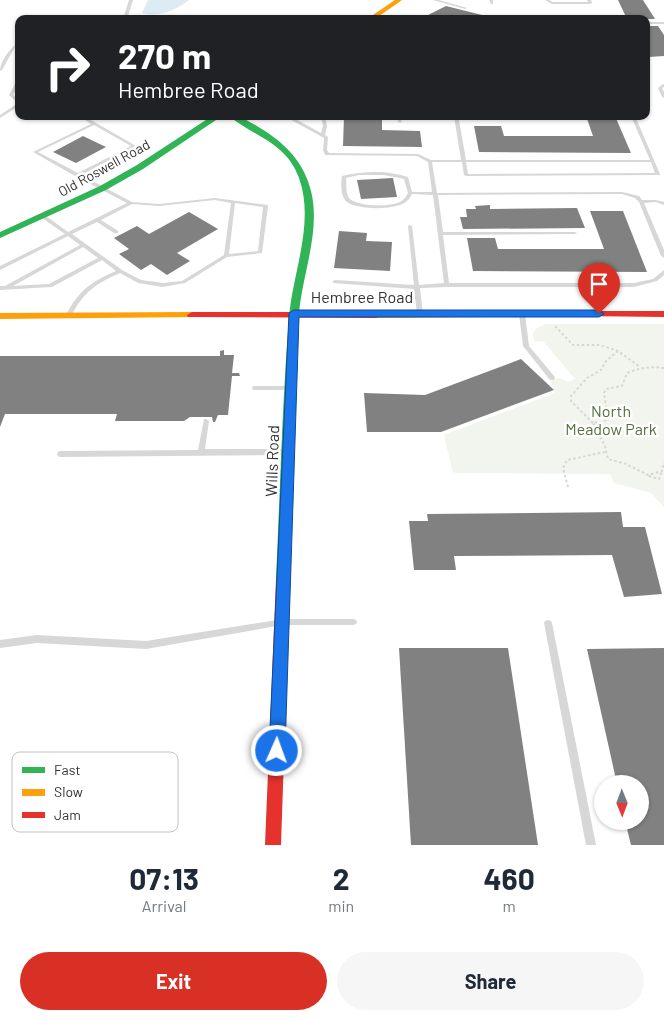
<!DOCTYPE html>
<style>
body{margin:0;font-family:Barlow,sans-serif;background:#f6f6f7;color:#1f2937;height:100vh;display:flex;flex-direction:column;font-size:19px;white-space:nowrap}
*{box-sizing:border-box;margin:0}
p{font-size:16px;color:#747a83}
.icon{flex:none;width:28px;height:28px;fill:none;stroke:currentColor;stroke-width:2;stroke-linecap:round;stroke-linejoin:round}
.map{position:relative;height:845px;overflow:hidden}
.panel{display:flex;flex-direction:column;background:#fff;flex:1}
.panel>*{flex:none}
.guide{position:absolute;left:15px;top:15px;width:635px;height:105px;border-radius:10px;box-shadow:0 1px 4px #0004;background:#202124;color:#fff;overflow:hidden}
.needle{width:32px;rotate:179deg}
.tools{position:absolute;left:594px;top:775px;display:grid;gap:10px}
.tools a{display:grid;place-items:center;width:55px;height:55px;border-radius:50%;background:#fff;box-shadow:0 1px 4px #0004;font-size:25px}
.pin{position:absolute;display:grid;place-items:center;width:42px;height:42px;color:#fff;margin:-51px -21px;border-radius:50% 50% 50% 0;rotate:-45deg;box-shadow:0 0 5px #0007}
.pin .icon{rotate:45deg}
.me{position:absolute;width:55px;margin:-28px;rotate:2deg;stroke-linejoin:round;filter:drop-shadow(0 0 4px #0008)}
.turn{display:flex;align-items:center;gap:18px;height:105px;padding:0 20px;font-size:22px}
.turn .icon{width:65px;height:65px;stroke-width:2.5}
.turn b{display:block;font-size:35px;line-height:42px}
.eta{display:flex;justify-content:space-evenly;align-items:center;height:85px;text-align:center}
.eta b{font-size:30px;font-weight:700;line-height:35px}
.action{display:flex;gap:10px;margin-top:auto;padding:10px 20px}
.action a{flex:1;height:58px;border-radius:30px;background:#d93025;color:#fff;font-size:20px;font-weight:700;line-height:58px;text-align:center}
.action a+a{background:#f6f6f7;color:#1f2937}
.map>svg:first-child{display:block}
.green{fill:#f1f5ed}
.water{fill:#ddebf3}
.building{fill:#818181}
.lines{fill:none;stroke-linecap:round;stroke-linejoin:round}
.path{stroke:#d6d6d6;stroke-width:2;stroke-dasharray:2.5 2.5;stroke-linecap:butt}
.lane{fill:#d7d7d7;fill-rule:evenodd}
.fast{fill:#30b455;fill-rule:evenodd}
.slow{fill:#ff9f0a;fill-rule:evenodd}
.jam{fill:#e5322d;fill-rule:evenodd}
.route{fill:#1a73e8;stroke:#114b97}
.labels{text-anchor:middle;stroke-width:5;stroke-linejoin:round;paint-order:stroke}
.far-street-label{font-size:14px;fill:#333;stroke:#fff}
.street-label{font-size:16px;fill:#333;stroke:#fff}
.park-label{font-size:16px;fill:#56703f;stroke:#fff}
.key{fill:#fff;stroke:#c2c2c2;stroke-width:1}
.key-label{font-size:14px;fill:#333}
</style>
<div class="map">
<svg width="664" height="845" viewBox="0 0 664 845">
<rect width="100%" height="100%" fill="#fff"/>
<!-- green -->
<polygon class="green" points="546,324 664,324 664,507 651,493 614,483 610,474 453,473 444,435 555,393 550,381 560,378 568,382 575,379 543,341 534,342 533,333 537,328"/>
<!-- water -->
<path class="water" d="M148,0H189C176,10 159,18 142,13Z"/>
<!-- building -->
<g class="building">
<polygon points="618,0 643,0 655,19 627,19"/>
<polygon points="446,6 482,15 483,16 481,19 420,19"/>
<polygon points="646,26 658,26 664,35 664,56 649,57 646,50"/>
<polygon points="344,116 382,116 382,130 420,131 422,147 343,146"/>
<polygon points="586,116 615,116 631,153 479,152 474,126 501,126 504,136 593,136"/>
<polygon points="83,136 106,147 76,163 53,152"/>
<polygon points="393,178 397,197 361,199 357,180"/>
<polygon points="490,205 490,209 577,208 585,228 463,229 460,217 467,217 466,209 476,209 475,206"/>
<polygon points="590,211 623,211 647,272 473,271 467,238 495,238 498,249 604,249"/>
<polygon points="189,212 218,229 177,253 190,261 167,275 151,264 141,270 119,254 129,249 114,238 137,226 149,234"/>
<polygon points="339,231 367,233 366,241 392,242 390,271 334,268"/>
<polygon points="224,350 224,355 234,355 232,373 239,373 240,376 232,376 228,415 218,415 215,422 213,422 212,417 190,417 184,421 115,421 117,414 5,414 0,427 0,356 220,356 220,351"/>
<polygon points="521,359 554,390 441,432 367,432 364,393 425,395"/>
<polygon points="621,512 623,527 645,527 662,594 624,597 612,555 454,556 456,570 414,570 409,521 428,521 427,514"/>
<polygon points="399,648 508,648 538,845 411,845"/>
<polygon points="664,648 664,845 631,845 625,821 640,821 640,784 617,784 587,649"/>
</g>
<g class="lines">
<!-- path -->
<g class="path">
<polyline points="555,326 573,345 600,345 618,351"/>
<path d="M664,368C651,366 639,368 627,373L622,386L606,389L604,393L608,417L604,422L593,423L605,446L608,459L626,464L648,475L662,471L664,462"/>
<polyline points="593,423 571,401 571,396 587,378 601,370 606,361 618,351 640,367"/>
<polyline points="649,476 659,479 662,471"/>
<polyline points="568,487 563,468 567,460 605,452"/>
</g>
<!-- lane -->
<g class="lane">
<polygon points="129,0 133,0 127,19 123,19"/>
<polygon points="433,0 439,0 467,8 465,9"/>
<polygon points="489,0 493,0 493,4 491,4"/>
<polygon points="545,0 549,0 553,2 588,2 587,0 591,0 592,3 590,4 552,4"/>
<polygon points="496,16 498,16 499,19 495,19"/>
<rect x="646" y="22" width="18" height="2"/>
<path d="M19,43V45L15,47L2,70L0,71C0,62 11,46 19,43Z"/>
<polygon points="19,79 19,84 13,95 19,100 19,106 0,118 0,115 18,103 9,95 17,80"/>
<polygon points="663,84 664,84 664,87 662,88 664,92 664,98 662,97 658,88"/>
<path d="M79,116H84L136,146L81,175L132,202L159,204L215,198L268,205V206L262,253L227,257L185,283L163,287L138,283L120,273C95,284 84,292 71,316L69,317L66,315C79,290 91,282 116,271L102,260L52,287L0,290V286H5L80,245L68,236L0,270V266L65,234L42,218V216H46L68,232L127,203L75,176L33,152L91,124ZM94,125L131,146L78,173L38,152ZM215,200L231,203L224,255L182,281L163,283L141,280L122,270L72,234L97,222L114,233H118V231L101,220L132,204L159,206ZM235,203L263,207L258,251L229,254ZM83,247L98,258L49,284L13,286Z"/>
<path d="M284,116H290L321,133L323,126L321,116H325L327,126L325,135L328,137L327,150L329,153L418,154L431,160H461L454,116H458V118H567L569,119L568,120H459L466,160H650L631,116H635L660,174V175L466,176L464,175L462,162H432L437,193L622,192L639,196L642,200H656L664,202V205L656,202L644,203L664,250V258L661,256L639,202L635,198L622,194L438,195L443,232H575L577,233L575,234L443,235L449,283H634L653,279L664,270V275L657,281L634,287H447L420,288L423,314L420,316L417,314L414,289L333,283V281L335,280L414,285L408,226L410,225L412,226L419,285L444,283L433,195L412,194C410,198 408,201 404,203C393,210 358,210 347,202C340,196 341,184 342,176C364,171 386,170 408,177L412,192H432L428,162L417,156L325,155L323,150L324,138ZM466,162H651L655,173L468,174ZM359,175H384L404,179L408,193C406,197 404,200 400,202C390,207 356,207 349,198C345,192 347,184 346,178Z"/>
<polygon points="398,116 402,116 401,123 398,122"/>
<polygon points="522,312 525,314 529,346 554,376 555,378 554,380 550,380 523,346 519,314"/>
<polygon points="253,386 289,386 292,388 289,390 253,390 252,388"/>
<polygon points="204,419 206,419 209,421 205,449 285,449 287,450 288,452 287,454 285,455 60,457 58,456 57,454 58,452 60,451 198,450"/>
<polygon points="287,619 353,619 356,620 357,622 356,624 353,625 287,625 284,624 283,622 284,620"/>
<polygon points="277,620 280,621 281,623 280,625 277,626 146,649 37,643 0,648 0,640 37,635 146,641"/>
<polygon points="548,620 551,621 552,623 596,845 586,845 544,623 545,621"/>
</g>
<!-- fast -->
<g class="fast">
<polygon points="212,116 222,116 143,169 106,190 0,238 0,232 100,186 137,165"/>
<path d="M229,116C242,116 250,122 260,128C285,143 304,162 311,191C321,231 302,275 299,314C291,402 293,491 290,579L288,583L283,585L278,583L276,579C280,492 282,404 289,317C293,271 315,223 299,178C286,142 254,137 229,116Z"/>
</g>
<!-- slow -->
<g class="slow">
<polygon points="395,0 402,0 375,19 367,19"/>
<polygon points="584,311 588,312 589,314 588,316 376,318 371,315 376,312"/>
<polygon points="192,312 197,315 196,317 0,319 0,313"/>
</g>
<!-- jam -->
<g class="jam">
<polygon points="584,311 664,311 664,317 580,316 579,314 580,312"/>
<polygon points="192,312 376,312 381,315 376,318 188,317 187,315"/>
<polygon points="283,573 288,575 290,579 281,845 265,845 276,579 278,575"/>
</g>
</g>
<!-- route -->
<polygon class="route" points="294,310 599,310 604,314 599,317 299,317 285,751 282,756 277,759 272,756 269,751 289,313"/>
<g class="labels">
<!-- far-street labels -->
<g class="far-street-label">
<text transform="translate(104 168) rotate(-29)" y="5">Old Roswell Road</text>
</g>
<!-- street labels -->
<g class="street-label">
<text x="362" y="303">Hembree Road</text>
<text transform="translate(272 461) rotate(-88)" y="6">Wills Road</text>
</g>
<!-- park labels -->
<g class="park-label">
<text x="611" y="417">North<tspan x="611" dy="18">Meadow Park</tspan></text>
</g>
</g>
<!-- legend -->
<rect x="12" y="752" width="166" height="80" rx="8" class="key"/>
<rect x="22" y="767" width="23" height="6" fill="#30b455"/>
<rect x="22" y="789" width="23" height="7" fill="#ff9f0a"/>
<rect x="22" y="812" width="23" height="6" fill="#e5322d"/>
<g class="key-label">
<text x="54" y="775">Fast</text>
<text x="54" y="797">Slow</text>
<text x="54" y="820">Jam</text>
</g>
</svg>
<div class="tools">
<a><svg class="needle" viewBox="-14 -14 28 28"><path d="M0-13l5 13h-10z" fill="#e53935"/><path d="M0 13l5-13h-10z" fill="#747a83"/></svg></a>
</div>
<div class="pin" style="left:599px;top:314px;background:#d93025"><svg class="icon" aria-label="arrive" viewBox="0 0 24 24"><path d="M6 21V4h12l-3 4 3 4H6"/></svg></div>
<svg class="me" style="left:277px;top:751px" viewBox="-20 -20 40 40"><circle r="17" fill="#1a73e8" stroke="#fff" stroke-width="3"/><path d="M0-11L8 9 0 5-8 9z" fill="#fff"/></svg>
<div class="guide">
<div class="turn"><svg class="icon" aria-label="right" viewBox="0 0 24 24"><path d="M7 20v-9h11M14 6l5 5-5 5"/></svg><div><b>270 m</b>Hembree Road</div></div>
</div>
</div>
<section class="panel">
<div class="eta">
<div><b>07:13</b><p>Arrival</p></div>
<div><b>2</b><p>min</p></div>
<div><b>460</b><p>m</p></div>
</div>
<div class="action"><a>Exit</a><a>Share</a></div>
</section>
